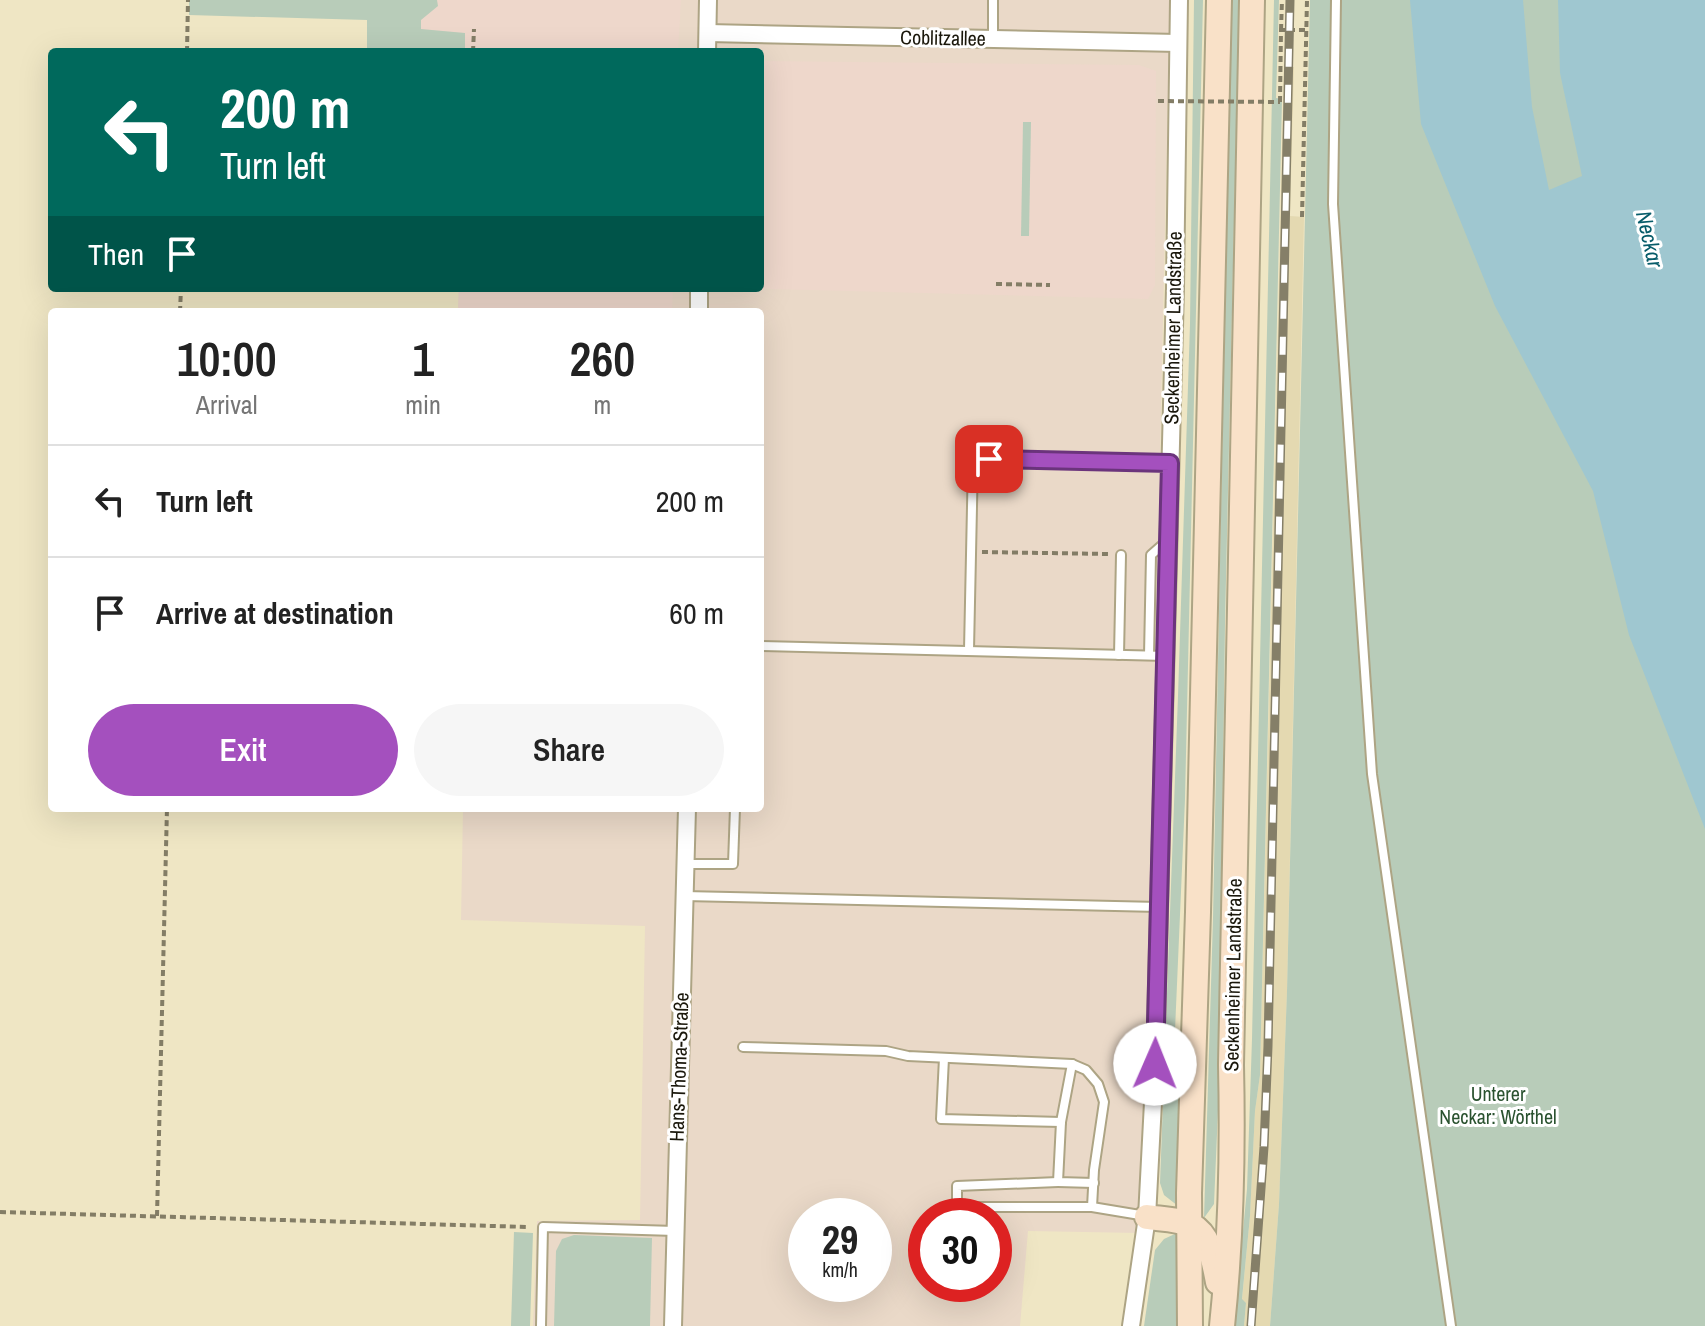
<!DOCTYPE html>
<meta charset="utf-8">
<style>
body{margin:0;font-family:"Archivo Narrow",sans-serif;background:#f6f6f6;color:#222;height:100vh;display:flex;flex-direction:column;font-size:30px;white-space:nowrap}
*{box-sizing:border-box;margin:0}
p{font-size:26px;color:#767676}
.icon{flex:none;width:44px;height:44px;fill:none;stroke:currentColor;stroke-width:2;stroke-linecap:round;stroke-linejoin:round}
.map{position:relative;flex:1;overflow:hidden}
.sheet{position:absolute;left:48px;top:308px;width:716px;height:504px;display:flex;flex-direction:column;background:#fff;border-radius:8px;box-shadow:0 8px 32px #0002}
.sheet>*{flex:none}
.top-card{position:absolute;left:48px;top:48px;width:716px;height:244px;border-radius:8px;box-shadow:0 8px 32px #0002;background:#00695c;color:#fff;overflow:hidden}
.speed{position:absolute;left:788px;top:1198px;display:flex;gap:16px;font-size:40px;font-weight:700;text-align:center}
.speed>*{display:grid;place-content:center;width:104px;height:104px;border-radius:50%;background:#fff;box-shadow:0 8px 32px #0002;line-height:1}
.speed small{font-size:20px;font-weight:400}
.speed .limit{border:12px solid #d22;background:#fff;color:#111}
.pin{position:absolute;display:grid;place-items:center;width:68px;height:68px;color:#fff;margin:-34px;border-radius:16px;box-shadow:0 4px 12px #0006}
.me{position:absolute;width:88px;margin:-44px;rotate:1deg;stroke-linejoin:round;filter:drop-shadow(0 0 6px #0008)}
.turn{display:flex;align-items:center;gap:28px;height:168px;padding:0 40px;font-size:36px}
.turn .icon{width:104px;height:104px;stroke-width:2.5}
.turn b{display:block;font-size:56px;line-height:68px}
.then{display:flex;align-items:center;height:76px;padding:0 40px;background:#0003;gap:16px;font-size:30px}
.eta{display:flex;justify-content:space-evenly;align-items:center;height:136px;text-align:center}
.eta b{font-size:48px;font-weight:600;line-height:56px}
.action{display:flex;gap:16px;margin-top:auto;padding:16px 40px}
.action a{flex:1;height:92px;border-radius:48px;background:#a450be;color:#fff;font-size:32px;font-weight:600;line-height:92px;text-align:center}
.action a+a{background:#f6f6f6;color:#222}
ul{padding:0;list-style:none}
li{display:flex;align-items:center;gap:24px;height:112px;padding:0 40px;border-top:2px solid #e0e0e0}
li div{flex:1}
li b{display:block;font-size:30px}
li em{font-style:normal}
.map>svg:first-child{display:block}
.commercial{fill:#ead9c8;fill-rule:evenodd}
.built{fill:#e4d9b1}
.education{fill:#eed7cb}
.green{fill:#b8ccb9}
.water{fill:#9fc7d0}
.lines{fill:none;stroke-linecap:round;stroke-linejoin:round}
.lane-casing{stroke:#ada484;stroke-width:12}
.street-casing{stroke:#ada484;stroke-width:20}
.secondary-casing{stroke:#ada484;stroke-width:28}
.path{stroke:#837d66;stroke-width:4;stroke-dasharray:6 4;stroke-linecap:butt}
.lane{stroke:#fff;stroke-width:8}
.street{stroke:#fff;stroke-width:16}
.secondary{stroke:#f9e1c8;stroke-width:24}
.rail-casing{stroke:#857f68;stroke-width:9}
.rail{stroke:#fff;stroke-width:6;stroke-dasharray:18;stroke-linecap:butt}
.path-bridge{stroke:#837d66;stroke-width:4;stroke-dasharray:6 4;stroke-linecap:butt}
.route-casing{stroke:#6b347c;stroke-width:20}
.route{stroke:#a450be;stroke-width:14}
.labels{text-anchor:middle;stroke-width:6;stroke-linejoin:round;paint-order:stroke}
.street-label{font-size:20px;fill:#1a170b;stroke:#fff}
.park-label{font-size:20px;fill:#2a522f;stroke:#fff}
.water-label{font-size:22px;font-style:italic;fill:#075c6a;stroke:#fff}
</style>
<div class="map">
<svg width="1705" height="1326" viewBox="0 0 1705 1326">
<rect width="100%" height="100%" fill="#efe6c4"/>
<!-- commercial -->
<path class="commercial" d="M437,0H1170L1148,1008L1140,1233L1028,1231L1020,1326H533L537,1221L640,1220L645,926L461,920L463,808H760V312H458L459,288H760V52H367L437,6ZM806,1216H874V1284H806ZM926,1216H994V1284H926Z"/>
<!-- built -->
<polygon class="built" points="1284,67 1294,67 1290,216 1304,217 1287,991 1279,1204 1270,1326 1244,1326 1246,1303 1242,1300 1250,1216 1255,1111 1260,1075"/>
<!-- education -->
<g class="education">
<polygon points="437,0 681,0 678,52 367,52 437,6"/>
<polygon points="760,61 1139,65 1156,71 1155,285 1148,299 738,288 760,288"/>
<polygon points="459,288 673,288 672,312 458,312"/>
</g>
<!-- green -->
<g class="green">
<polygon points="189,0 437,0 438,6 421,20 421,29 465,33 465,52 367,52 367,20 189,15"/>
<polygon points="1194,0 1203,0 1185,799 1173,1077 1181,1108 1178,1206 1164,1195 1160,1183 1178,696 1190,324"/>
<polygon points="1231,0 1239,0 1225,624 1219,1087 1214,1204 1204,1218 1213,918"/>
<polygon points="1274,0 1279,0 1276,98 1282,99 1260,1075 1255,1111 1250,1216 1242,1299 1246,1303 1244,1326 1234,1326 1247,1189 1252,1039"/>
<polygon points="1310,0 1705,0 1705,1326 1270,1326 1279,1204 1287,991"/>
<polygon points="1023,122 1031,122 1029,236 1021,236"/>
<polygon points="514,1232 533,1233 530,1326 511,1326"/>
<polygon points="1177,1233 1181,1237 1178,1326 1144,1326 1155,1250 1164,1239"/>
<polygon points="574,1235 652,1238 650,1326 554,1326 556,1251 562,1239"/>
</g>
<!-- water -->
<polygon class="water" points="1410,0 1523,0 1532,107 1549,190 1582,176 1560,73 1558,0 1705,0 1705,829 1629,635 1593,491 1495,306 1421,124"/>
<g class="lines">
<defs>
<g id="lane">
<polyline points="1336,0 1333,204 1372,774 1451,1326"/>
<polyline points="993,39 993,0"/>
<polyline points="760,646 1166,656"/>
<polyline points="969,650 973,459 1170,463"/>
<polyline points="1119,655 1121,555"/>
<polyline points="1149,655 1151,555 1168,540"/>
<polyline points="686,864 733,864 735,808"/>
<polyline points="684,896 1159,907"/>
<polyline points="743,1047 886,1051 908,1056 1072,1064 1086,1070 1098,1084 1104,1102 1094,1170 1092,1207"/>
<polyline points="944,1058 941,1119 1061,1122"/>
<polyline points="1072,1064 1061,1122 1058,1182 1094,1183"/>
<polyline points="1058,1182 957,1186 957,1207 1092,1207 1146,1216"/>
<polyline points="541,1326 543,1227 675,1231"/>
</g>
<g id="street">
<polyline points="708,33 1178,43"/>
<polyline points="707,52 708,0"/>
<polyline points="699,312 699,288"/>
<polyline points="673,1326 687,808"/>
<polyline points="1131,1326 1147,1217 1155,1064 1175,288 1179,0"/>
</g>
<g id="secondary">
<path d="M1147,1217C1160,1219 1179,1219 1191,1225C1211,1236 1214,1263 1218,1282"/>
<polyline points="1190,1326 1189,1193 1198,912 1219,0"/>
<path d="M1222,1326C1231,1240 1233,1152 1231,1065L1252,0"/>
</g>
</defs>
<!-- lane casing -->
<use href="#lane" class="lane-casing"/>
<!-- street casing -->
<use href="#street" class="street-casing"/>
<!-- secondary casing -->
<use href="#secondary" class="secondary-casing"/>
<!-- path -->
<g class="path">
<polyline points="1281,30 1282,0"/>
<polyline points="187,52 188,0"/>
<polyline points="473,52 474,29"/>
<polyline points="1280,102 1281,30 1306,30"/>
<polyline points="1302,217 1307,0"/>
<polyline points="996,284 1050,285"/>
<polyline points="180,312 181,288"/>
<polyline points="982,552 1109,554"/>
<polyline points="0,1212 529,1227"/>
<polyline points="157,1216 167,808"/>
</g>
<!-- lane -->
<use href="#lane" class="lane"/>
<!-- street -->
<use href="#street" class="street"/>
<!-- secondary -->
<use href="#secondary" class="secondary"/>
<defs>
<polyline id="rail" points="1251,1326 1264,1147 1268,1046 1290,0"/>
</defs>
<!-- rail casing -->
<use href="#rail" class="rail-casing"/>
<!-- rail -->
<use href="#rail" class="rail"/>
<!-- path-bridge -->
<polyline class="path-bridge" points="1158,101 1280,102"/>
</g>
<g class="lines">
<defs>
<polyline id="route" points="989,459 1170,463 1155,1064"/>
</defs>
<!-- route casing -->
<use href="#route" class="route-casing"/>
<!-- route -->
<use href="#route" class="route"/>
</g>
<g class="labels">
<!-- street labels -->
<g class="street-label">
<text transform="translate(943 38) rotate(1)" y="7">Coblitzallee</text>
<text transform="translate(1173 328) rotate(-89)" y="7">Seckenheimer Landstraße</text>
<text transform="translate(1233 975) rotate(-89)" y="7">Seckenheimer Landstraße</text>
<text transform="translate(679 1067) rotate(-88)" y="7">Hans-Thoma-Straße</text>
</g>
<!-- park labels -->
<g class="park-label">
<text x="1498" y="1101">Unterer<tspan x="1498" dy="23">Neckar: Wörthel</tspan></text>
</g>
<!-- water labels -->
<g class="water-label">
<text transform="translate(1650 239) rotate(77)" y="8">Neckar</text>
</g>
</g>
</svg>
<div class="speed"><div>29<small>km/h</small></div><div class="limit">30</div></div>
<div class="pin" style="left:989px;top:459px;background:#d93025"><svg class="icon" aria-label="arrive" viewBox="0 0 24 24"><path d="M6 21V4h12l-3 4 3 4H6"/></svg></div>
<svg class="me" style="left:1155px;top:1064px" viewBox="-20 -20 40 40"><circle r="19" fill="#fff"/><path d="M0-13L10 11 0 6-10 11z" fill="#a450be"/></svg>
<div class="top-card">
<div class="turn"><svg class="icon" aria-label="left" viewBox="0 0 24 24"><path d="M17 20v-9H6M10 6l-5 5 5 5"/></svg><div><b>200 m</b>Turn left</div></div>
<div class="then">Then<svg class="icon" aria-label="arrive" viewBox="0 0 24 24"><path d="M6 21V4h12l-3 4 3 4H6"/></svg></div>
</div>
<section class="sheet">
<div class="eta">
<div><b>10:00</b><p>Arrival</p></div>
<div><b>1</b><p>min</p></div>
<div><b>260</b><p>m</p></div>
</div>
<ul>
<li><svg class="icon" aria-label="left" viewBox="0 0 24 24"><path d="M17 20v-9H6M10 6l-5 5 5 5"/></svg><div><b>Turn left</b></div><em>200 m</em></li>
<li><svg class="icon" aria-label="arrive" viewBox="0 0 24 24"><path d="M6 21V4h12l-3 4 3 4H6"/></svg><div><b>Arrive at destination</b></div><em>60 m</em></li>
</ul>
<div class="action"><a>Exit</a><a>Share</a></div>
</section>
</div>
